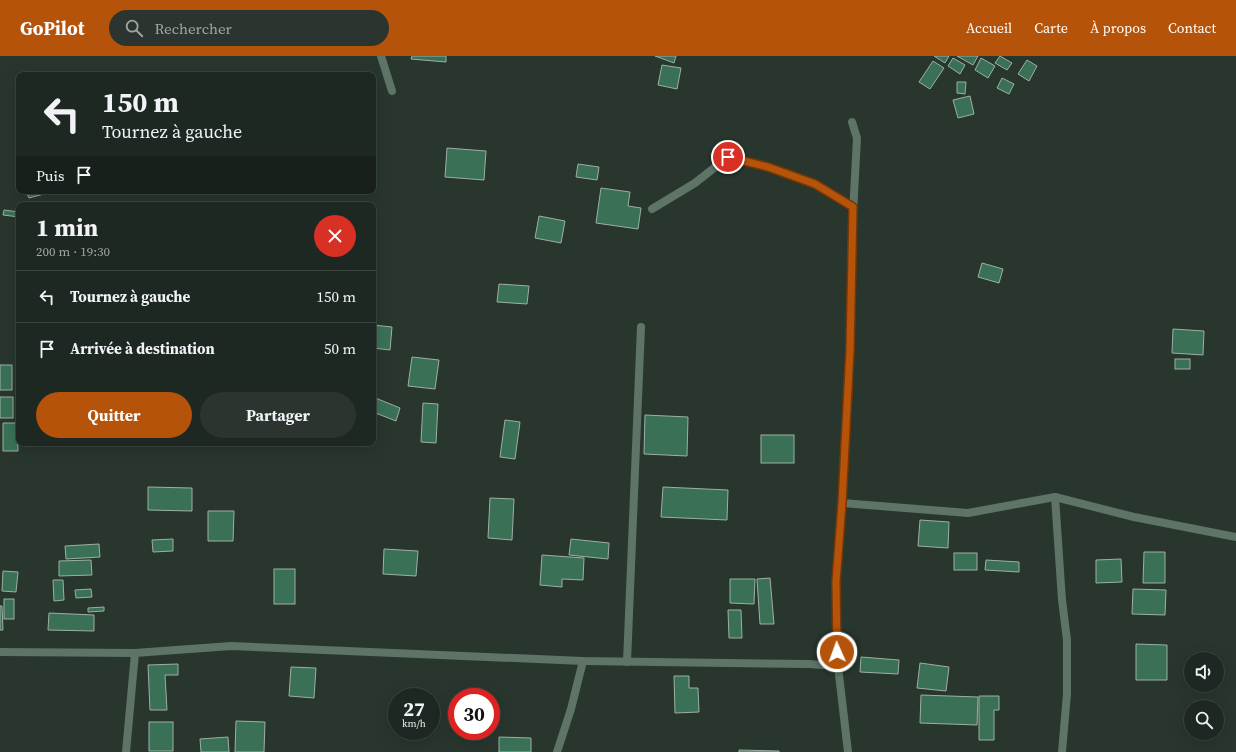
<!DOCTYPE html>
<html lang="fr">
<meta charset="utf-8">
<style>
body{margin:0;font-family:"Source Serif 4",serif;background:#2b342f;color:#f1f3f6;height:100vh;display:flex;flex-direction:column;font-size:15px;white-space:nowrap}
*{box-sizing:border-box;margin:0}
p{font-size:13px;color:#a1a6a5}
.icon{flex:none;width:22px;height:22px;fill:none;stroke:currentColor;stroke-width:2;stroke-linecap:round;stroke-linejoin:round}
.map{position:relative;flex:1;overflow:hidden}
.panel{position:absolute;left:16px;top:146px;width:360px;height:244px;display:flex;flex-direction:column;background:#1e2822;border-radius:8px;box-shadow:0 4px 16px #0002,0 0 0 1px #3c4440}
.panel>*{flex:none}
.hud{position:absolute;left:16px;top:16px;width:360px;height:122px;border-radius:8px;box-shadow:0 4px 16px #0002,0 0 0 1px #3c4440;background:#1e2822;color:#f1f3f6;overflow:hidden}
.fabs{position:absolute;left:1184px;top:596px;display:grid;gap:8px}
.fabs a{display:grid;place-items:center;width:40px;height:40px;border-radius:50%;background:#1e2822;box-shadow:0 4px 16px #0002,0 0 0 1px #3c4440;font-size:20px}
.speed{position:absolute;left:388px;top:632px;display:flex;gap:8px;font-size:20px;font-weight:700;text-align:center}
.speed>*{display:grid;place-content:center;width:52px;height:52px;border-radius:50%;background:#1e2822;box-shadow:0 4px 16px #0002,0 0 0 1px #3c4440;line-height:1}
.speed small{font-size:10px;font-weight:400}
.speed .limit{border:6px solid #d22;background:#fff;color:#111}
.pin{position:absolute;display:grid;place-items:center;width:34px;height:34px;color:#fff;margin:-17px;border:2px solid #fff;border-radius:50%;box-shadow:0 1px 4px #0007}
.me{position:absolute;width:44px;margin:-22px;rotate:358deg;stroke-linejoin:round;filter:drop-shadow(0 0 3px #0008)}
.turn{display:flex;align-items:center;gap:14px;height:84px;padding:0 20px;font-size:18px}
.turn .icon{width:52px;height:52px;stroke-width:2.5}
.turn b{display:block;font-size:28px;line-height:34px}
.then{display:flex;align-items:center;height:38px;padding:0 20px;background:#0003;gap:8px;font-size:15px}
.round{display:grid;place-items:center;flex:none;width:42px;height:42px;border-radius:21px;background:#2b342f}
.summary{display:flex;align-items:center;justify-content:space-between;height:68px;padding:0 20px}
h1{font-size:24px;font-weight:700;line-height:30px}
.cta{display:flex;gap:8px;margin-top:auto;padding:8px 20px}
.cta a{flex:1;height:46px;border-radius:24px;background:#b45309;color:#fff;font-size:16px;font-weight:700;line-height:46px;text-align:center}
.cta a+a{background:#2b342f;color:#f1f3f6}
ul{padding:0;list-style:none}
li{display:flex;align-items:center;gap:12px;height:52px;padding:0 20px;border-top:1px solid #3c4440}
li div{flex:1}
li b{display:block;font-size:15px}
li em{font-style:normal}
header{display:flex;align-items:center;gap:24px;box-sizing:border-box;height:56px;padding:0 20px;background:#b45309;color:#fff}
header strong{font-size:19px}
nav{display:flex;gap:22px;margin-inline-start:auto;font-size:14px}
.search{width:280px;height:36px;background:#2b342f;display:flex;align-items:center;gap:10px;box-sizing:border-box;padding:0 14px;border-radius:22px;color:#a1a6a5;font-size:15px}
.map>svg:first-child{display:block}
.building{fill:#3a7156;stroke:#9eafa5}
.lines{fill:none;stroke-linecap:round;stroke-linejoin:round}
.minor{stroke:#5d7467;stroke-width:8}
.route-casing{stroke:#753606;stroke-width:10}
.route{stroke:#b45309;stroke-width:7}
</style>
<header>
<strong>GoPilot</strong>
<div class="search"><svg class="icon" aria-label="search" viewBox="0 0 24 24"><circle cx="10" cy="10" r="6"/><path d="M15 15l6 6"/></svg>Rechercher</div>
<nav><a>Accueil</a><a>Carte</a><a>À propos</a><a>Contact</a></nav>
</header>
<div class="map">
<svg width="1236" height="696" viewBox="0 0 1236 696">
<rect width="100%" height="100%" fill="#28362e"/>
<!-- building -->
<g class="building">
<polygon points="412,0 446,0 446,6 411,3"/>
<polygon points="655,0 676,0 674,7"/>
<polygon points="934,0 949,0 945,7"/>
<polygon points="957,0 978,0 973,9"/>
<polygon points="1000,0 1012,7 1007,14 995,7"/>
<polygon points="953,2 965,9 960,18 948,10"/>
<polygon points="981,2 995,10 988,22 975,14"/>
<polygon points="1027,4 1037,10 1029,25 1018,18"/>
<polygon points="933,5 944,12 930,33 919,26"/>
<polygon points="662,9 681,12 677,33 658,29"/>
<polygon points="1002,22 1014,28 1009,38 997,32"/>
<polygon points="957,26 966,26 965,38 957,37"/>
<polygon points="970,40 974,58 958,62 953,44"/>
<polygon points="447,92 486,95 484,124 445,121"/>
<polygon points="578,108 599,111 597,124 576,121"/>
<polygon points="601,132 630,136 628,150 641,152 638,173 596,167"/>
<polygon points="26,135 43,135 44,138 29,142"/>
<polygon points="4,154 19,156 19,161 3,159"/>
<polygon points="539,160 565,165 561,187 535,182"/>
<polygon points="982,207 1003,213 999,227 978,221"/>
<polygon points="499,228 529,230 527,248 497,246"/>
<polygon points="373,269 392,271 390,294 373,292"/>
<polygon points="1173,273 1204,275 1203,299 1172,297"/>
<polygon points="412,301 439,304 435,333 408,330"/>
<rect x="1175" y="303" width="15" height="10"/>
<rect x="0" y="309" width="12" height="25"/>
<rect x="0" y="341" width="13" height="21"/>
<polygon points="373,341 400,352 396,365 373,356"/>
<polygon points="423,347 438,348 436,387 421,386"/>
<polygon points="645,359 688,361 687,400 644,398"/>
<polygon points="505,364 520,366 515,403 500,401"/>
<polygon points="3,367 17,367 18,395 3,395"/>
<rect x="761" y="379" width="33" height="28"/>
<polygon points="148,431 192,432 192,455 148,454"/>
<polygon points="663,431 728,434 727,464 661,461"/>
<polygon points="490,442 514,443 512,484 488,482"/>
<polygon points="208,455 234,455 233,485 208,485"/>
<polygon points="920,464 949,466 948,492 918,490"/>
<polygon points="173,483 173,495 153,496 152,484"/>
<polygon points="571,483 609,487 608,503 569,499"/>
<polygon points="99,488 100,501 66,503 65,490"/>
<polygon points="384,493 418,495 416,520 383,518"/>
<polygon points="1144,496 1165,496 1165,527 1143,527"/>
<rect x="954" y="497" width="23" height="17"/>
<polygon points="542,499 584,502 583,524 562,523 562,531 540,529"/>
<polygon points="1121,503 1122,526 1096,527 1096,504"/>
<polygon points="91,504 92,519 59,520 59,505"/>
<polygon points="986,504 1019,506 1019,516 985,514"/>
<rect x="274" y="513" width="21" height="35"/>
<polygon points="3,515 18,516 16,536 2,535"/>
<polygon points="770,522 774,568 760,568 757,523"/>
<polygon points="730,523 755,523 754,548 730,547"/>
<polygon points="53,524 63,524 64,544 54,545"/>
<polygon points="91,533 92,541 76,542 75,534"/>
<polygon points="1133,533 1166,534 1165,559 1132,558"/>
<rect x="4" y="543" width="10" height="20"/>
<polygon points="0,550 2,550 3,574 0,574"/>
<polygon points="104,551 104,555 88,556 88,552"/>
<polygon points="728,554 741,554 742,582 729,582"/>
<polygon points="49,557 94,559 94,575 48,574"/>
<polygon points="1136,588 1167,589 1167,624 1136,624"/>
<polygon points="861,601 899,604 898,618 860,616"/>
<polygon points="920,607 949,611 946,635 917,632"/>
<polygon points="178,608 178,619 165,619 167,654 150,654 148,609"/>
<polygon points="291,611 316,612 314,642 289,640"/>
<polygon points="674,620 689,620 689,632 698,632 699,656 675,657"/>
<polygon points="921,639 978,641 977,669 920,667"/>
<polygon points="979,640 999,640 999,654 994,654 994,684 979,684"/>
<polygon points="236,665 265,666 264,696 235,696"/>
<rect x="149" y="666" width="24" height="29"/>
<polygon points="228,681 229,696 201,696 200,683"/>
<polygon points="499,681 531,682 531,696 499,696"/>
<polygon points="739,694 779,695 779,696 739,696"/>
</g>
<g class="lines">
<!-- minor -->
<g class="minor">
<polyline points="381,0 392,35"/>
<polyline points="652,153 695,127 728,101 768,111 815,128 853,151"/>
<polyline points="1055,441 1062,544 1067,584 1067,638 1062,696"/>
<polyline points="842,447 968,457 1055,441 1134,461 1236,481"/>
<polyline points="0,596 135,597 231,590 583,605 809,608 838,610"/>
<polyline points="627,606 641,271"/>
<polyline points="126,696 135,597"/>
<polyline points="557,696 571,653 583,605"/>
<polyline points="848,696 838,610 836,526 842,447 850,294 852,176 857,82 852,66"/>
</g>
</g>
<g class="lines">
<defs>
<polyline id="route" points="728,101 768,111 815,128 853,151 850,294 842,447 836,526 837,596"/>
</defs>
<!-- route casing -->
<use href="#route" class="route-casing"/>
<!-- route -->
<use href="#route" class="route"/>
</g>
</svg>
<div class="fabs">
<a><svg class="icon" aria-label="sound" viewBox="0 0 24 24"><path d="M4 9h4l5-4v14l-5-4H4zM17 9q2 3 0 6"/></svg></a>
<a><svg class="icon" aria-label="search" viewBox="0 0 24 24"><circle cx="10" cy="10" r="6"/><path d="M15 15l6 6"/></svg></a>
</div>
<div class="speed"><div>27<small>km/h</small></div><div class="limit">30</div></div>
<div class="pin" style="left:728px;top:101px;background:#d93025"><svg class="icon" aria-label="arrive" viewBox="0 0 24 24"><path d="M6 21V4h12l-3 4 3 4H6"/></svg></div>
<svg class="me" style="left:837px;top:596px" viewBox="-20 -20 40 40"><circle r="17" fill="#b45309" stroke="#fff" stroke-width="3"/><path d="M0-11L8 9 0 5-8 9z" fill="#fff"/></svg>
<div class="hud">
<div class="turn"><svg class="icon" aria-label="left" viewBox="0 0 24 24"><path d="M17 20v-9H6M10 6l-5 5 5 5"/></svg><div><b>150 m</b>Tournez à gauche</div></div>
<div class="then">Puis<svg class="icon" aria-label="arrive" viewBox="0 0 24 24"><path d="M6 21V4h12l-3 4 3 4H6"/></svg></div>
</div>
<section class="panel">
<div class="summary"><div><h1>1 min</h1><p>200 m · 19:30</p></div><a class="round" style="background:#d93025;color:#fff"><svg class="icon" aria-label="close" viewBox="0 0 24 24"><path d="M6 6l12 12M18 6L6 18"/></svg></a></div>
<ul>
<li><svg class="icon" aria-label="left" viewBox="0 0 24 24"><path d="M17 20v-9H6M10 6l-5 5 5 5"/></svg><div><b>Tournez à gauche</b></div><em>150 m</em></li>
<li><svg class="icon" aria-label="arrive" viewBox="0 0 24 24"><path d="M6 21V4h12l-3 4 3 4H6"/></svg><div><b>Arrivée à destination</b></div><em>50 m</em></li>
</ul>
<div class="cta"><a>Quitter</a><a>Partager</a></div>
</section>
</div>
